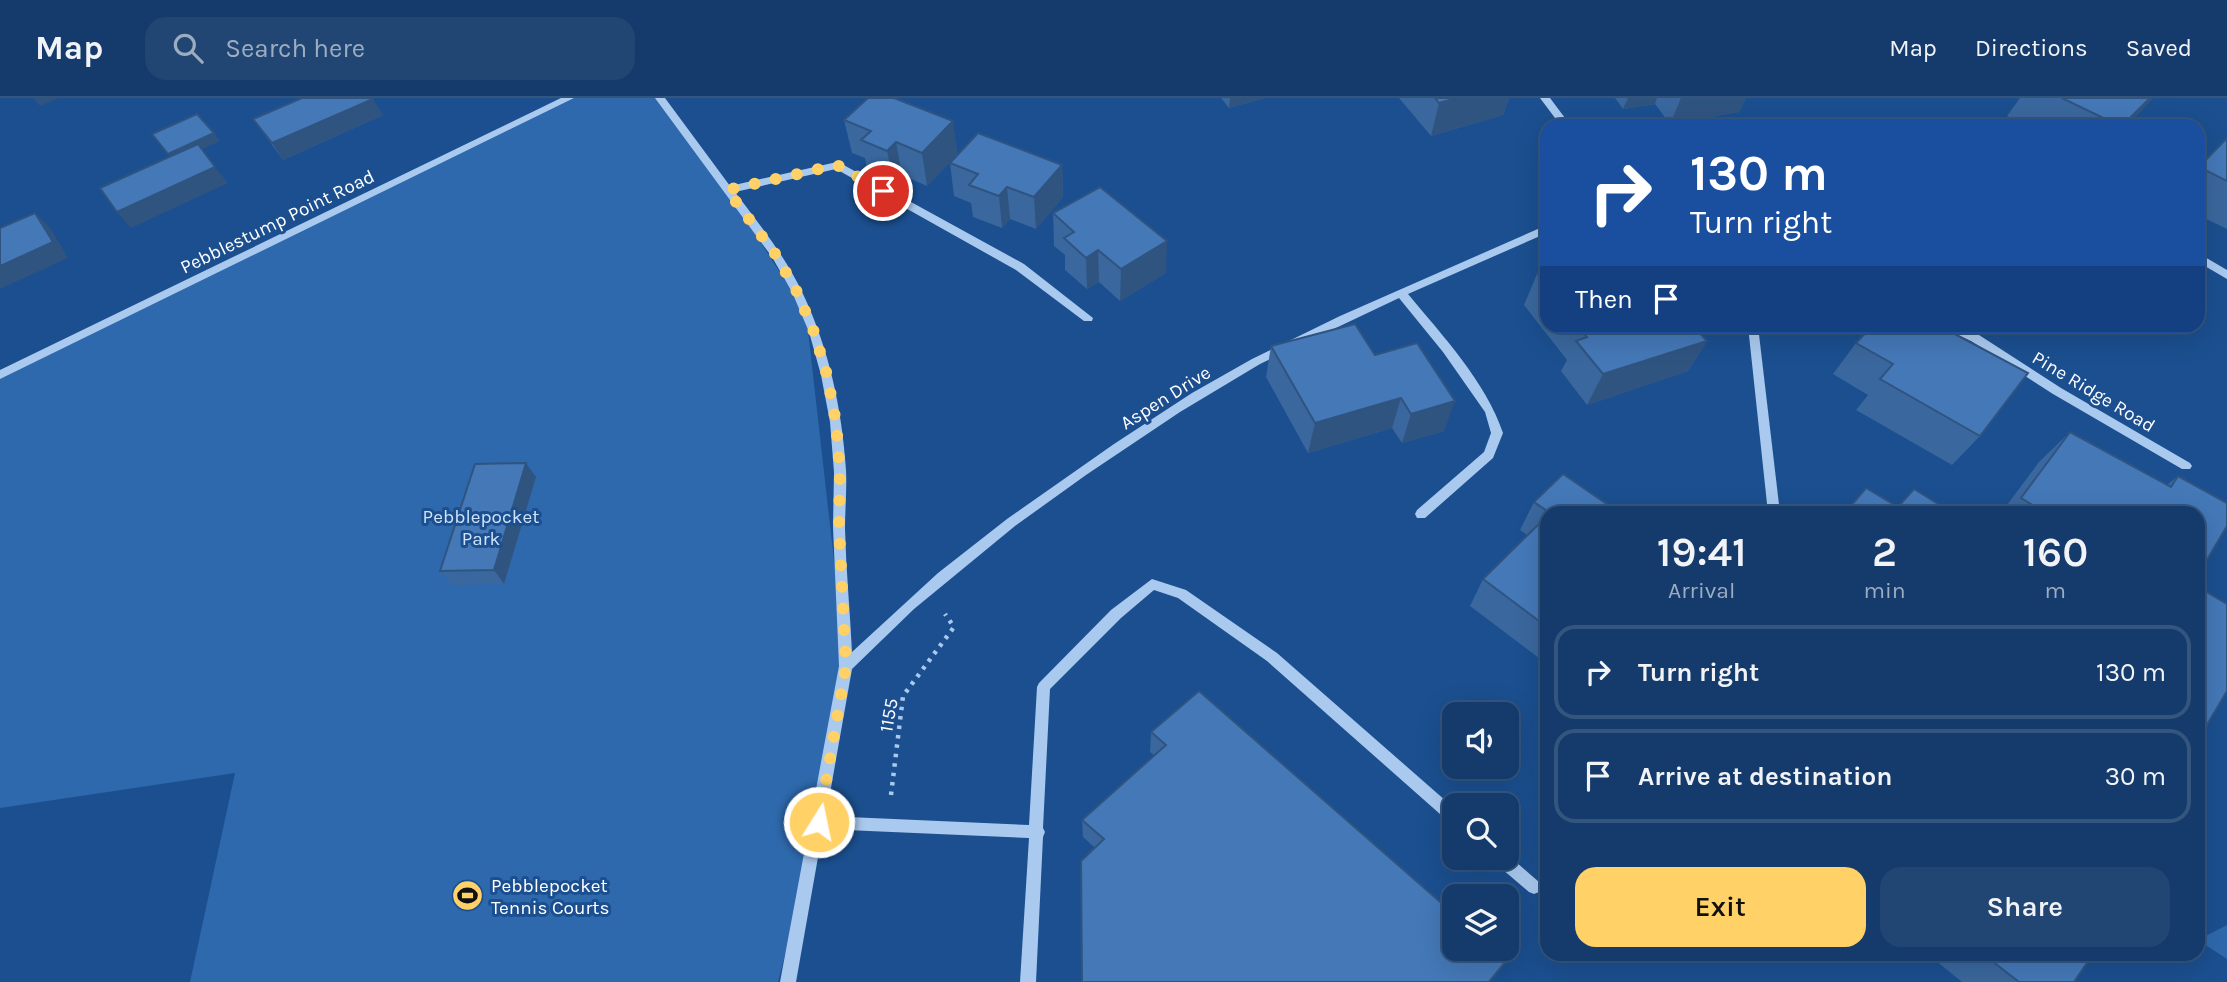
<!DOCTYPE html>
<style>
body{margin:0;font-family:Karla,sans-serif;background:#214673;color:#f1f3f6;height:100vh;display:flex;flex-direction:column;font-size:26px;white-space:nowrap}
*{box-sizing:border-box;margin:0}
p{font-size:23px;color:#9dadc1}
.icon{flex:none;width:38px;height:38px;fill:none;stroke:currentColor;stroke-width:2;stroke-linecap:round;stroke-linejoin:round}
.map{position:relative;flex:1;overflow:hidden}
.sheet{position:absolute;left:1540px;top:408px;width:665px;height:455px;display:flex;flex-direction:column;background:#143b6b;border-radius:21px;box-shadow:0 7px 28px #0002,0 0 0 2px #33557e}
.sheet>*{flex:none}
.banner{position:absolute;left:1540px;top:21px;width:665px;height:214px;border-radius:21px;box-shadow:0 7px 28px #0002,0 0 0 2px #33557e;background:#1a4fa0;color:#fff;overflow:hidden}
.fabs{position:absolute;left:1442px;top:604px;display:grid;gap:14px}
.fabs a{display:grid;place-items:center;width:77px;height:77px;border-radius:14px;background:#143b6b;box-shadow:0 7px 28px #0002,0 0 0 2px #33557e;font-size:35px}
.pin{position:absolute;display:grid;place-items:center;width:60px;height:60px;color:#fff;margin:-30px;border:4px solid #fff;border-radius:50%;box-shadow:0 2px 7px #0007}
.me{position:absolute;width:77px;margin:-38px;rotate:10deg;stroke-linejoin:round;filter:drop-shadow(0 0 5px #0008)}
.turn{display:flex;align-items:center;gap:24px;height:147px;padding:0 35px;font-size:32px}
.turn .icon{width:91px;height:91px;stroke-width:2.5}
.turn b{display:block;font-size:49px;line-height:60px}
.then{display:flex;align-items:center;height:66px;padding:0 35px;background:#0003;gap:14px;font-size:26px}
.eta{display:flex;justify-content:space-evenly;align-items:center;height:119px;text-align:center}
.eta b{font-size:42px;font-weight:600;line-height:49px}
.action{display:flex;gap:14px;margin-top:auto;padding:14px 35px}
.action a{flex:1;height:80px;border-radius:21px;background:#ffd166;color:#111;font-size:28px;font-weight:600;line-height:80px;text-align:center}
.action a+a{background:#214673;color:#f1f3f6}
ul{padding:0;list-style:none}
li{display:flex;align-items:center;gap:21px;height:94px;margin:0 14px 10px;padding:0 21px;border:4px solid #33557e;border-radius:21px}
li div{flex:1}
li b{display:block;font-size:26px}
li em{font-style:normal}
header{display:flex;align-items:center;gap:42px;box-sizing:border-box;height:98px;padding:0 35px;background:#143b6b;border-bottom:2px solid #33557e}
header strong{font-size:33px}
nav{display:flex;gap:38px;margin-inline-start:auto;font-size:24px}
.search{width:490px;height:63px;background:#214673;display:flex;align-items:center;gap:18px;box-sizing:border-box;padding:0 24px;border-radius:21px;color:#9dadc1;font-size:26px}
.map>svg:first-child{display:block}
.green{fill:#2e69ad}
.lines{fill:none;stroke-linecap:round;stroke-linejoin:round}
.path{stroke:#a9c9ee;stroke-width:4.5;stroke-dasharray:3.5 6;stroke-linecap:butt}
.minor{fill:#a9c9ee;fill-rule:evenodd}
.wall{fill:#3a679d}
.shaded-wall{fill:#305480}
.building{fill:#4478b7;stroke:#305480;stroke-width:2}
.route{stroke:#ffd166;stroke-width:12;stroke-dasharray:0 21.6}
.labels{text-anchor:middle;stroke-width:6;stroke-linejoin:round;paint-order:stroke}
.street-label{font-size:19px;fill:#fff;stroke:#1b4f8f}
.park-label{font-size:19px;fill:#cfe3fa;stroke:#1b4f8f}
.poi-label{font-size:19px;fill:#fff;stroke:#1b4f8f;text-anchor:start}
</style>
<header>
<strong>Map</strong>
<div class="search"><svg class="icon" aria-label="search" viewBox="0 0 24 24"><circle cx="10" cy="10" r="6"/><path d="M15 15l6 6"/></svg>Search here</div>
<nav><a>Map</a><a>Directions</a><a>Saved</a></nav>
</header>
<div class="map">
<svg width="2227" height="884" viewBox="0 0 2227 884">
<rect width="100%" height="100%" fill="#1b4f8f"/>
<!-- green -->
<g class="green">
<polygon points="569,0 660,0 727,92 806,215 846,568 819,724 778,884 190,884 235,675 0,710 0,277"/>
<polygon points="2227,827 2227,861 2198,842"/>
</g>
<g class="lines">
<!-- path -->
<polyline class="path" points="891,697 903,598 954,529 945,516"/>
<!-- minor -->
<g class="minor">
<polygon points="561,0 574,0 0,281 0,272"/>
<path d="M655,0H665L730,88L837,64L840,65L1024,166L1093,220L1092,223H1084L1016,172L836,71L735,94C759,126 786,159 803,196C829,251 842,311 846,372C847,391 845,411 845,431C846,472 850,513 852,554L938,475L1007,421L1114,346L1192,295L1252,261L1340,218L1547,127V135L1408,196C1442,237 1486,284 1503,335L1493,360L1425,420H1417L1415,416L1417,412L1484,354L1491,335L1485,314L1443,254L1399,200L1260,266L1180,314L1086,377L1015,428L914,511L852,571L826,718L1029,727L1037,589L1039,585L1111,512L1152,481L1186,492L1277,555L1454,710V726L1449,724L1267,563L1178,500L1154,492L1121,520L1050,591L1043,730L1045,734L1043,739L1036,884H1020L1029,740L823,731L796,884H780L839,568L833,429L834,374L830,324L821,277L809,234L792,194L772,159Z"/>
<polygon points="1540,0 1550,0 1571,28 1561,28"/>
<polygon points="2198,155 2227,172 2227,181 2198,164"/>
<polygon points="1748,228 1758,228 1780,415 1768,415"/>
<polygon points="1943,228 1957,228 1979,237 2061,290 2190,365 2192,368 2190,371 2182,371 2053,296 1971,243 1944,231"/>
<polygon points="1507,756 1539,784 1541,789 1539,794 1534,796 1529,794 1495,765 1493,760 1507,760"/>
</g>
</g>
<!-- wall -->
<g class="wall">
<polygon points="1221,0 1265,0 1229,10"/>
<polygon points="1399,0 1509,0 1503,17 1431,38"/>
<polygon points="1615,0 1746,0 1739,14 1670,26 1655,6 1623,11"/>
<polygon points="2020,0 2153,0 2127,28 2026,28 2007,18"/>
<polygon points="383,17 283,62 253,21"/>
<polygon points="844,22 958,56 927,88 902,77 894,86 868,75 865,60 852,55"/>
<polygon points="2227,40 2227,131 2198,117 2198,71"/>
<polygon points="950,65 1062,67 1063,99 1036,131 1010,121 1002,130 973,119 971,105 954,98"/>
<polygon points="1053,115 1166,175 1120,203 1099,184 1087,191 1065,172 1065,157 1054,148"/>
<polygon points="1547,172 1547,228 1693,228 1707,243 1688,273 1587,307 1561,273 1567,262 1524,207 1537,176"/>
<polygon points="1872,228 1980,338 1952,367 1856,312 1868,297 1833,276 1856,245"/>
<polygon points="1271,248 1375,257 1444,333 1402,345 1392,330 1308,355 1266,279"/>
<polygon points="2070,334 2167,387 2178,378 2227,405 2227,428 2201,472 2198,473 2198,415 2001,415 2039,364"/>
<polygon points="536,379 504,486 452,487 440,473"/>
<polygon points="1534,404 1620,415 1547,415 1547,566 1470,508 1483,481 1527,437 1520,432"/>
<polygon points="1151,634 1454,816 1095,750 1083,739 1082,722 1154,657 1150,654"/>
<polygon points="1928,856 2093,856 2074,884 1962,884"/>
</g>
<!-- shaded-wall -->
<g class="shaded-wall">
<polygon points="33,0 59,0 40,8"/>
<polygon points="1230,0 1265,0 1229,10"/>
<polygon points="1457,0 1509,0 1503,17 1431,38 1439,5"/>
<polygon points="1628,0 1657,0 1655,6 1623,11"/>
<polygon points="1681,0 1746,0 1739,14 1670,26"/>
<polygon points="2150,0 2153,0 2127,28 2122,28"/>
<polygon points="373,1 383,17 283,62 272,45"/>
<polygon points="953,23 958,56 927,88 922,55"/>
<polygon points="214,35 220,43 175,64 168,56"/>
<polygon points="896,44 902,77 894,86 887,53"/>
<polygon points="1062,67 1063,99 1036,131 1034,99"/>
<polygon points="215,69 228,85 131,130 117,114"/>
<polygon points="1007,89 1010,121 1002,130 999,98"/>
<polygon points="35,115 51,131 68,160 0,191 0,168"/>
<polygon points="1167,143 1166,175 1120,203 1121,171"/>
<polygon points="1098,152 1099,184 1087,191 1086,160"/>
<polygon points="1707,243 1688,273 1587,307 1603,276"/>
<polygon points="1401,300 1392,330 1308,355 1315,325"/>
<polygon points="1455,303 1444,333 1402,345 1411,316"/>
<polygon points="526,365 536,379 504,486 494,472"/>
</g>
<!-- building -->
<g class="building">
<polygon points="302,0 373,0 373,1 272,45 253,21"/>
<polygon points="868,0 894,0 953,23 922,55 896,44 887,53 861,42 871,33 844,22"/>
<polygon points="1435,0 1457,0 1439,5"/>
<polygon points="2062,0 2150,0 2122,28 2120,28"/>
<polygon points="197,16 214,35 168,56 152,36"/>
<polygon points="978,35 1062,67 1034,99 1007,89 999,98 969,87 978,76 950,65"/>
<polygon points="2227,40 2227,83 2199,69"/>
<polygon points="198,46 215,69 117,114 100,90"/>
<polygon points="1100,89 1167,143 1121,171 1098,152 1086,160 1064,140 1074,134 1053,115"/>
<polygon points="35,115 53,144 0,168 0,130"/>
<polygon points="1547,172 1547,188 1537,176"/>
<polygon points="1355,226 1375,257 1417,245 1455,303 1411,316 1401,300 1315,325 1271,248"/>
<polygon points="1578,228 1693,228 1707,243 1603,276 1576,243 1587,239"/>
<polygon points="1872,228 1940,228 2028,275 1980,338 1880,281 1893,266 1856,245"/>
<polygon points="2070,334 2171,389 2178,378 2227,405 2227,428 2201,472 2198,470 2198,415 2046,415 2021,400"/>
<polygon points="526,365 494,472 440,473 475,366"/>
<polygon points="1563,376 1620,415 1550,415 1534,404"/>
<polygon points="1866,390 1898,409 1914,391 1953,415 1845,415"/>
<polygon points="1547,418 1547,529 1483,481"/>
<polygon points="2198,489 2227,506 2227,593 2201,637 2198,635"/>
<polygon points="1199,593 1454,816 1454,850 1494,850 1507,862 1489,884 1082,884 1081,763 1104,741 1082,722 1166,647 1151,634"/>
<polygon points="1983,856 2093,856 2074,884 2019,884"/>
</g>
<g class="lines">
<!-- route -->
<polyline class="route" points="819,724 846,568 839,429 840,374 836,324 827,277 814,234 797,194 776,157 727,92 837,67 883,93"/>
</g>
<!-- icons -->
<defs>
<symbol id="stadium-disc" viewBox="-11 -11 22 22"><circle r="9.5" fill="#ffd166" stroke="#1b4f8f"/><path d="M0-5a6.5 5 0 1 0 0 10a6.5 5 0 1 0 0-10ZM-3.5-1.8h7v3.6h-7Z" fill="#111"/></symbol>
</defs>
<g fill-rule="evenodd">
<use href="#stadium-disc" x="450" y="780" width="35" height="35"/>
</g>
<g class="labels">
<!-- street labels -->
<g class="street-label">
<text transform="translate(277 123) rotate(-26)" y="7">Pebblestump Point Road</text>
<text transform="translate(2094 293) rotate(31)" y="7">Pine Ridge Road</text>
<text transform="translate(1165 299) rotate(-32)" y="7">Aspen Drive</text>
<text transform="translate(888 617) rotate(-80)" y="7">1155</text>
</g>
<!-- park labels -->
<g class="park-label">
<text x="481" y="425">Pebblepocket<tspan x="481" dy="22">Park</tspan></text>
</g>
<!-- poi labels -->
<g class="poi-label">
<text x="491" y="794">Pebblepocket<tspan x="491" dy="22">Tennis Courts</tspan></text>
</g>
</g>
</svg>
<div class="fabs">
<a><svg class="icon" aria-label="sound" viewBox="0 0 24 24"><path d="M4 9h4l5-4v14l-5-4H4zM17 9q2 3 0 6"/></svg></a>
<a><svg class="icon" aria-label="search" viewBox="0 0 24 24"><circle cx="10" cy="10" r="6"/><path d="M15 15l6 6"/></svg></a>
<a><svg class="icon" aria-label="layers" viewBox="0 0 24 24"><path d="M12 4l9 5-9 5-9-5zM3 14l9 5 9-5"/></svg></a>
</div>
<div class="pin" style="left:883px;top:93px;background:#d93025"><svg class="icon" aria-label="arrive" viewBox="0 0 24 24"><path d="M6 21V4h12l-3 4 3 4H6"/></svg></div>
<svg class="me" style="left:819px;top:724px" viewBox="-20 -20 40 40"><circle r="17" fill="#ffd166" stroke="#fff" stroke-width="3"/><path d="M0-11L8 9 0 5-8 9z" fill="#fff"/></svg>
<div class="banner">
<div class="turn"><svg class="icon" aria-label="right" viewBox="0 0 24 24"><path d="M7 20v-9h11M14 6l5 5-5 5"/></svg><div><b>130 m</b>Turn right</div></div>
<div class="then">Then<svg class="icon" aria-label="arrive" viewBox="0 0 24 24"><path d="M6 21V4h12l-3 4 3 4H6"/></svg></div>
</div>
<section class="sheet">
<div class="eta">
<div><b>19:41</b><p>Arrival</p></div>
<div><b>2</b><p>min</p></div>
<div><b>160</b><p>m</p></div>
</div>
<ul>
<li><svg class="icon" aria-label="right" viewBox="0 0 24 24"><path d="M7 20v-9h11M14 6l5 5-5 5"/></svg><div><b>Turn right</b></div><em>130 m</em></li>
<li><svg class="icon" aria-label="arrive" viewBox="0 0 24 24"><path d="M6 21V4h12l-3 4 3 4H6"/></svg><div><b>Arrive at destination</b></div><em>30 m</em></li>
</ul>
<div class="action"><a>Exit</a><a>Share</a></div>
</section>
</div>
